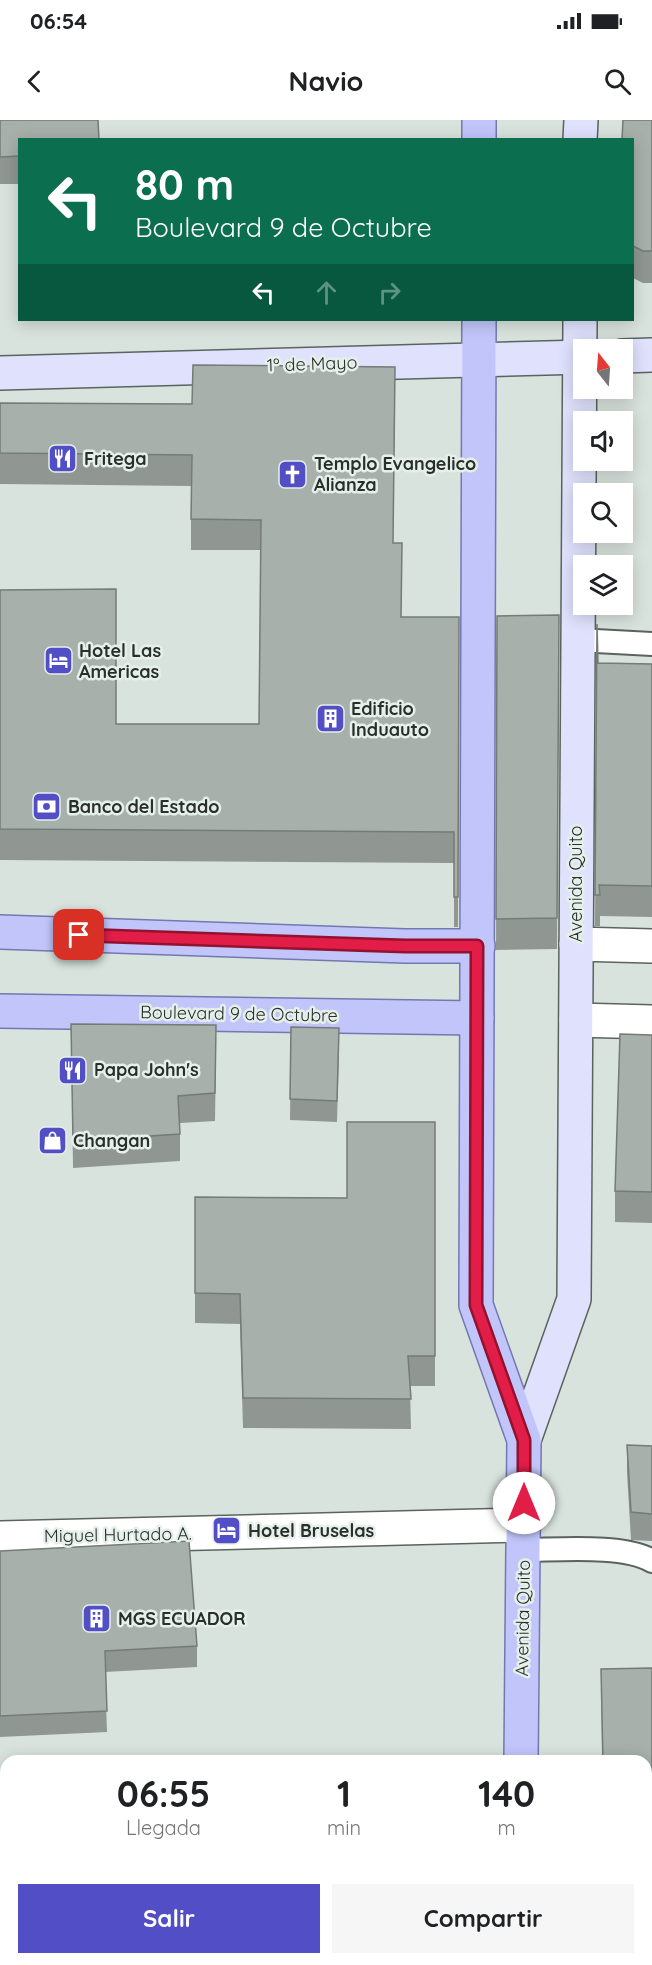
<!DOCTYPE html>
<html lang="es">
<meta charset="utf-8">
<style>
body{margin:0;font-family:Quicksand,sans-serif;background:#f6f6f6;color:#202124;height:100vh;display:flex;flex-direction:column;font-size:22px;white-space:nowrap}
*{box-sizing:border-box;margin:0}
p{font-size:20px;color:#757577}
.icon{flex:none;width:33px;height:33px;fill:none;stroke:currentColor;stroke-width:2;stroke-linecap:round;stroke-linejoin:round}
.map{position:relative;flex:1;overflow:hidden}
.side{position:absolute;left:0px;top:1635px;width:652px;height:210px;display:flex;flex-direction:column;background:#fff;border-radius:18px 18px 0 0;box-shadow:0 3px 15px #0003}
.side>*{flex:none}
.hud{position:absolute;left:18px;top:18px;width:616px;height:183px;border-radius:0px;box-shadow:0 3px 15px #0003;background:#0b6e4f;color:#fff;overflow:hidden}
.needle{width:39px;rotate:343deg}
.tools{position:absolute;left:573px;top:219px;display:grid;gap:12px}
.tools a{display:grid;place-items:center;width:60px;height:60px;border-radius:0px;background:#fff;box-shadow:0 3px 15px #0003;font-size:30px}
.pin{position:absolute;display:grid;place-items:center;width:51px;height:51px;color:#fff;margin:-26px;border-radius:12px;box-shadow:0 3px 9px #0006}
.me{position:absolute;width:66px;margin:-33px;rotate:0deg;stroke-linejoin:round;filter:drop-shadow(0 0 4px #0008)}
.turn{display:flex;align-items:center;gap:21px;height:126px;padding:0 18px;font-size:27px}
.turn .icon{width:78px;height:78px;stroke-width:2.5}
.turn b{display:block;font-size:42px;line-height:51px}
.lanes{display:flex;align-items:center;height:57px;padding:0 18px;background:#0003;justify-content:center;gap:30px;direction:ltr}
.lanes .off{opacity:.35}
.eta{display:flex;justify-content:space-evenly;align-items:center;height:102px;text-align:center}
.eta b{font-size:36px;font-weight:700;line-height:42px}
.button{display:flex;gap:12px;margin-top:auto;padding:12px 18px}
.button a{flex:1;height:69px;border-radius:0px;background:#524ec5;color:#fff;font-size:24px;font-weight:700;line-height:69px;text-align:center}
.button a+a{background:#f6f6f6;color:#202124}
.status{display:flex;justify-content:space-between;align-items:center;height:42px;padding:0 30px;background:#fff;direction:ltr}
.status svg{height:16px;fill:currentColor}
header{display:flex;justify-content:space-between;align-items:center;height:78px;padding:0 18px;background:#fff;font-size:27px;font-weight:700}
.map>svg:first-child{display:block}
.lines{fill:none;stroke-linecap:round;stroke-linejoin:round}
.lane-casing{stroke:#5b635e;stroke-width:26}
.street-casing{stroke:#5b635e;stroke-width:36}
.secondary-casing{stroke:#5b635e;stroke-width:36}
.primary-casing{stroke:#7278b0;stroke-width:36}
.lane{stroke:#fff;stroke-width:22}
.street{stroke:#fff;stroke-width:33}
.secondary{stroke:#e0e2fd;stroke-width:33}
.primary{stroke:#c1c5fa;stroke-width:33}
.wall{fill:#909792}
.building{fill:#a7b0aa;stroke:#757b77;stroke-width:1.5}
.route-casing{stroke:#92132f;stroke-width:15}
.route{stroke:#e11d48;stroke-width:10}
.labels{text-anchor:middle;stroke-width:5;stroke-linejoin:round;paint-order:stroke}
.street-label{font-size:18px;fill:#2b2f2c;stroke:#e6f0ea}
.poi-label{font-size:18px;font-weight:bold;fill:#2b2f2c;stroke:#e6f0ea;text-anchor:start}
</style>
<div class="status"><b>06:54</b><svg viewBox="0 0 49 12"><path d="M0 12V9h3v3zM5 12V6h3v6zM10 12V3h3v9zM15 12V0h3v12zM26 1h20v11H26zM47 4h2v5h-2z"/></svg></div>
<header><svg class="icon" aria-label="back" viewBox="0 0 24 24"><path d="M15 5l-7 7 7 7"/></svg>Navio<svg class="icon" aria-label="search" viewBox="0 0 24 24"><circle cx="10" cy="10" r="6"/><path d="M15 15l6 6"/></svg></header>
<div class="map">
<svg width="652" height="1845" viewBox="0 0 652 1845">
<rect width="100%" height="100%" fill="#d9e3dd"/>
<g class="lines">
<defs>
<g id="lane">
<polyline points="577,520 652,524"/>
<path d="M524,1430C557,1430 625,1424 652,1441"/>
</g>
<g id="street">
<polyline points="576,824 652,826"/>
<polyline points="576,900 652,902"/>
<polyline points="0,1418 524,1405"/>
</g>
<g id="secondary">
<polyline points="580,20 581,0"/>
<polyline points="622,236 652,235"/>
<polyline points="0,253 584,237"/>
<polyline points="524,1320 574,1179 580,200"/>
</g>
<g id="primary">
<polyline points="479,0 479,20"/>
<polyline points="479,200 476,1185 524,1320 521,1641"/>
<polyline points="0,812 405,826 478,826"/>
<polyline points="0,891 477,898"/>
<polyline points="518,1845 518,1839"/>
</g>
</defs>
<!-- lane casing -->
<use href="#lane" class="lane-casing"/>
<!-- street casing -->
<use href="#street" class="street-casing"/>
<!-- secondary casing -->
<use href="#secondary" class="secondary-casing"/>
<!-- primary casing -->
<use href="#primary" class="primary-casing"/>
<!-- lane -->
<use href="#lane" class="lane"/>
<!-- street -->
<use href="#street" class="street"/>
<!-- secondary -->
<use href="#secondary" class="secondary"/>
<!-- primary -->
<use href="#primary" class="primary"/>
</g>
<!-- wall -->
<g class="wall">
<polygon points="0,0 20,20 20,64 0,64"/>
<polygon points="652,0 652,163 643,163 633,158 633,20"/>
<polygon points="0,283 192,284 393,423 401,497 459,497 458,807 454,807 454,743 0,740 0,470 116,604 259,604 261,430 191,430 191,366 0,364"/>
<polygon points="559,495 557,829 496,830 497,496"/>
<polygon points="597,504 598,543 652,544 652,797 600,796 600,806 595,806"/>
<polygon points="71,904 216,933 215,1001 180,1003 180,1041 73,1048"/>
<polygon points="291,907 339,929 337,1002 290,1000"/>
<polygon points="652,915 652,1103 615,1102 615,1071"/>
<polygon points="435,1002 435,1266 410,1266 411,1309 243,1308 240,1204 195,1203 195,1077 347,1078"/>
<polygon points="627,1325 652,1326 652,1421 631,1420 627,1353"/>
<polygon points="0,1431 197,1526 197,1547 105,1552 107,1612 0,1617"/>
<polygon points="652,1548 652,1816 646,1816 646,1641 602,1641 601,1549"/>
</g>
<!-- building -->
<g class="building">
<polygon points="0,0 98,0 99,20 20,20 20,36 0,37"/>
<polygon points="623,0 652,0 652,131 643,131 633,126 633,20 622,20"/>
<polygon points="193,245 395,247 393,423 402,423 401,497 459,497 458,777 454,777 454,712 0,709 0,470 116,469 116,604 259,604 261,400 191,399 192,335 0,333 0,283 192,284"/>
<polygon points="559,495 557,798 496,799 497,496"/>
<polygon points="597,504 598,543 652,544 652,766 599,765 600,775 595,775"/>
<polygon points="71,904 216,905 215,973 178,976 180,1014 73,1021"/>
<polygon points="291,907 339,908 337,981 290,979"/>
<polygon points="620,914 652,915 652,1072 615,1071"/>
<polygon points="347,1002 435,1002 435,1236 408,1236 411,1279 243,1278 240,1174 195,1173 195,1077 347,1078"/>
<polygon points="627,1325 652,1326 652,1394 631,1392"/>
<polygon points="189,1421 197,1526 105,1531 107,1591 0,1596 0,1431"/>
<polygon points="652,1548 652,1789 646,1789 646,1641 603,1641 601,1549"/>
<polygon points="6,1732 6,1839 122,1839 122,1845 0,1845 0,1733"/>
</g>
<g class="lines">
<defs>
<polyline id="route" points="79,815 405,826 477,826 476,1185 524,1320 524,1383"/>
</defs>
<!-- route casing -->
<use href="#route" class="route-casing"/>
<!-- route -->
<use href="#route" class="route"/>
</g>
<!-- icons -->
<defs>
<symbol id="restaurant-square" viewBox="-11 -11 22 22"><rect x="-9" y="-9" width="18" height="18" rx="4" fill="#524ec5" stroke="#e6f0ea"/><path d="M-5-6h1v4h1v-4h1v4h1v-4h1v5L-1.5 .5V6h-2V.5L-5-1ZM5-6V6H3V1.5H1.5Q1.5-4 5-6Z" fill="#fff"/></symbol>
<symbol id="church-square" viewBox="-11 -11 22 22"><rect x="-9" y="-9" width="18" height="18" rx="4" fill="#524ec5" stroke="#e6f0ea"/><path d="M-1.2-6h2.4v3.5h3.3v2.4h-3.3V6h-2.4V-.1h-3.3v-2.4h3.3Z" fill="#fff"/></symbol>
<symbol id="hotel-square" viewBox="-11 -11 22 22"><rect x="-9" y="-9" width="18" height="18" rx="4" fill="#524ec5" stroke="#e6f0ea"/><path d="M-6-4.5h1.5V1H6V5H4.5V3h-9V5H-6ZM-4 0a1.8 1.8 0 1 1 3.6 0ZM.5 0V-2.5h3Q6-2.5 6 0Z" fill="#fff"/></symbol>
<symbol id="building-square" viewBox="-11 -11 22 22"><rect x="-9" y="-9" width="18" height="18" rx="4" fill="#524ec5" stroke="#e6f0ea"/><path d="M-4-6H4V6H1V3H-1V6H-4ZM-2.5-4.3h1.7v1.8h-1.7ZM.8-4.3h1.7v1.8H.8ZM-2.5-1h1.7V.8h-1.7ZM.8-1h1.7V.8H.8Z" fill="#fff"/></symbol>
<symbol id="bank-square" viewBox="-11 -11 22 22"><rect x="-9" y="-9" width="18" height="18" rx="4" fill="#524ec5" stroke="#e6f0ea"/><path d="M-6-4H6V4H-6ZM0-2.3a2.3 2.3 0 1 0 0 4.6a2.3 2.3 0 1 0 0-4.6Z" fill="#fff"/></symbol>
<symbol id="shop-square" viewBox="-11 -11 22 22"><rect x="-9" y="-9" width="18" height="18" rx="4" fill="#524ec5" stroke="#e6f0ea"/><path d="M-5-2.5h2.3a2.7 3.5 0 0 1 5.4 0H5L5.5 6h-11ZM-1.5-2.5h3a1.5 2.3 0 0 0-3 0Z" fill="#fff"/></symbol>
</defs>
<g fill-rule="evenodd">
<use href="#restaurant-square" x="46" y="322" width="33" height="33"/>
<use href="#church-square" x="276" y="338" width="33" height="33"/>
<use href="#hotel-square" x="42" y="524" width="33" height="33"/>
<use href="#building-square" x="314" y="582" width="33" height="33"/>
<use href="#bank-square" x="30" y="670" width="33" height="33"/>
<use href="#restaurant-square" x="56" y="934" width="33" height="33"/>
<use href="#shop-square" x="36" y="1004" width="33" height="33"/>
<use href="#hotel-square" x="210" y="1394" width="33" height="33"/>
<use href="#building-square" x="80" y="1482" width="33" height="33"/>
</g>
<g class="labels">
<!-- street labels -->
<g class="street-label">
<text transform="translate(312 244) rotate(-2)" y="6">1º de Mayo</text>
<text transform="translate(576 764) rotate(-90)" y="6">Avenida Quito</text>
<text transform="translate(239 894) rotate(1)" y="6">Boulevard 9 de Octubre</text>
<text transform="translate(118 1415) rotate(-1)" y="6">Miguel Hurtado A.</text>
<text transform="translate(523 1498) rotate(-89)" y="6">Avenida Quito</text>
</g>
<!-- poi labels -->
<g class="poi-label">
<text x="84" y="345">Fritega</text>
<text x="314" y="350">Templo Evangelico<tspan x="314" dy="21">Alianza</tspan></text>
<text x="79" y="537">Hotel Las<tspan x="79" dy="21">Americas</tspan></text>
<text x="351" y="595">Edificio<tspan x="351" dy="21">Induauto</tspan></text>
<text x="68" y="693">Banco del Estado</text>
<text x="94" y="956">Papa John's</text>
<text x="73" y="1027">Changan</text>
<text x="248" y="1417">Hotel Bruselas</text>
<text x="118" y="1505">MGS ECUADOR</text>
</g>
</g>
</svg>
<div class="tools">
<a><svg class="needle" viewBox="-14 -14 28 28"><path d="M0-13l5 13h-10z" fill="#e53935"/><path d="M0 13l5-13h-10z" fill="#757577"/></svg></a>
<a><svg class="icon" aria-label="sound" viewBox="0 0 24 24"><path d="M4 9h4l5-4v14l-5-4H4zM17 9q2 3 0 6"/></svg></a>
<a><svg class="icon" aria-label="search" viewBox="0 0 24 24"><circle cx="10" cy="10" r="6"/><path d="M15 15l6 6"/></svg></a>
<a><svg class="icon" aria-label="layers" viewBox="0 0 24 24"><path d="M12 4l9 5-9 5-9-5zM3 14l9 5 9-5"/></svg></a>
</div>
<div class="pin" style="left:79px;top:815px;background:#d93025"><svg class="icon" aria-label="arrive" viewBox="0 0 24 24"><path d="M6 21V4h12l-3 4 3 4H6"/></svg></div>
<svg class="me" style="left:524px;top:1383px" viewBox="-20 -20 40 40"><circle r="19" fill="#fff"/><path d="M0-13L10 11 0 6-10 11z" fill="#e11d48"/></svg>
<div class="hud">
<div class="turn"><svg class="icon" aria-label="left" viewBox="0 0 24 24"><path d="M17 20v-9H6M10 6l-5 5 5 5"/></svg><div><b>80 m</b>Boulevard 9 de Octubre</div></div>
<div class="lanes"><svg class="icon" aria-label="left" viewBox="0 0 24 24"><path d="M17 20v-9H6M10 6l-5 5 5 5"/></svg><svg class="icon off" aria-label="ahead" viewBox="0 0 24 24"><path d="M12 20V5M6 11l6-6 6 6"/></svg><svg class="icon off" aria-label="right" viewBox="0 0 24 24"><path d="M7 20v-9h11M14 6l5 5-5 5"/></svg></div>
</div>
<section class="side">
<div class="eta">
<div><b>06:55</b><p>Llegada</p></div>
<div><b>1</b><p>min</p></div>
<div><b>140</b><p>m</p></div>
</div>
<div class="button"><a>Salir</a><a>Compartir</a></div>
</section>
</div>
